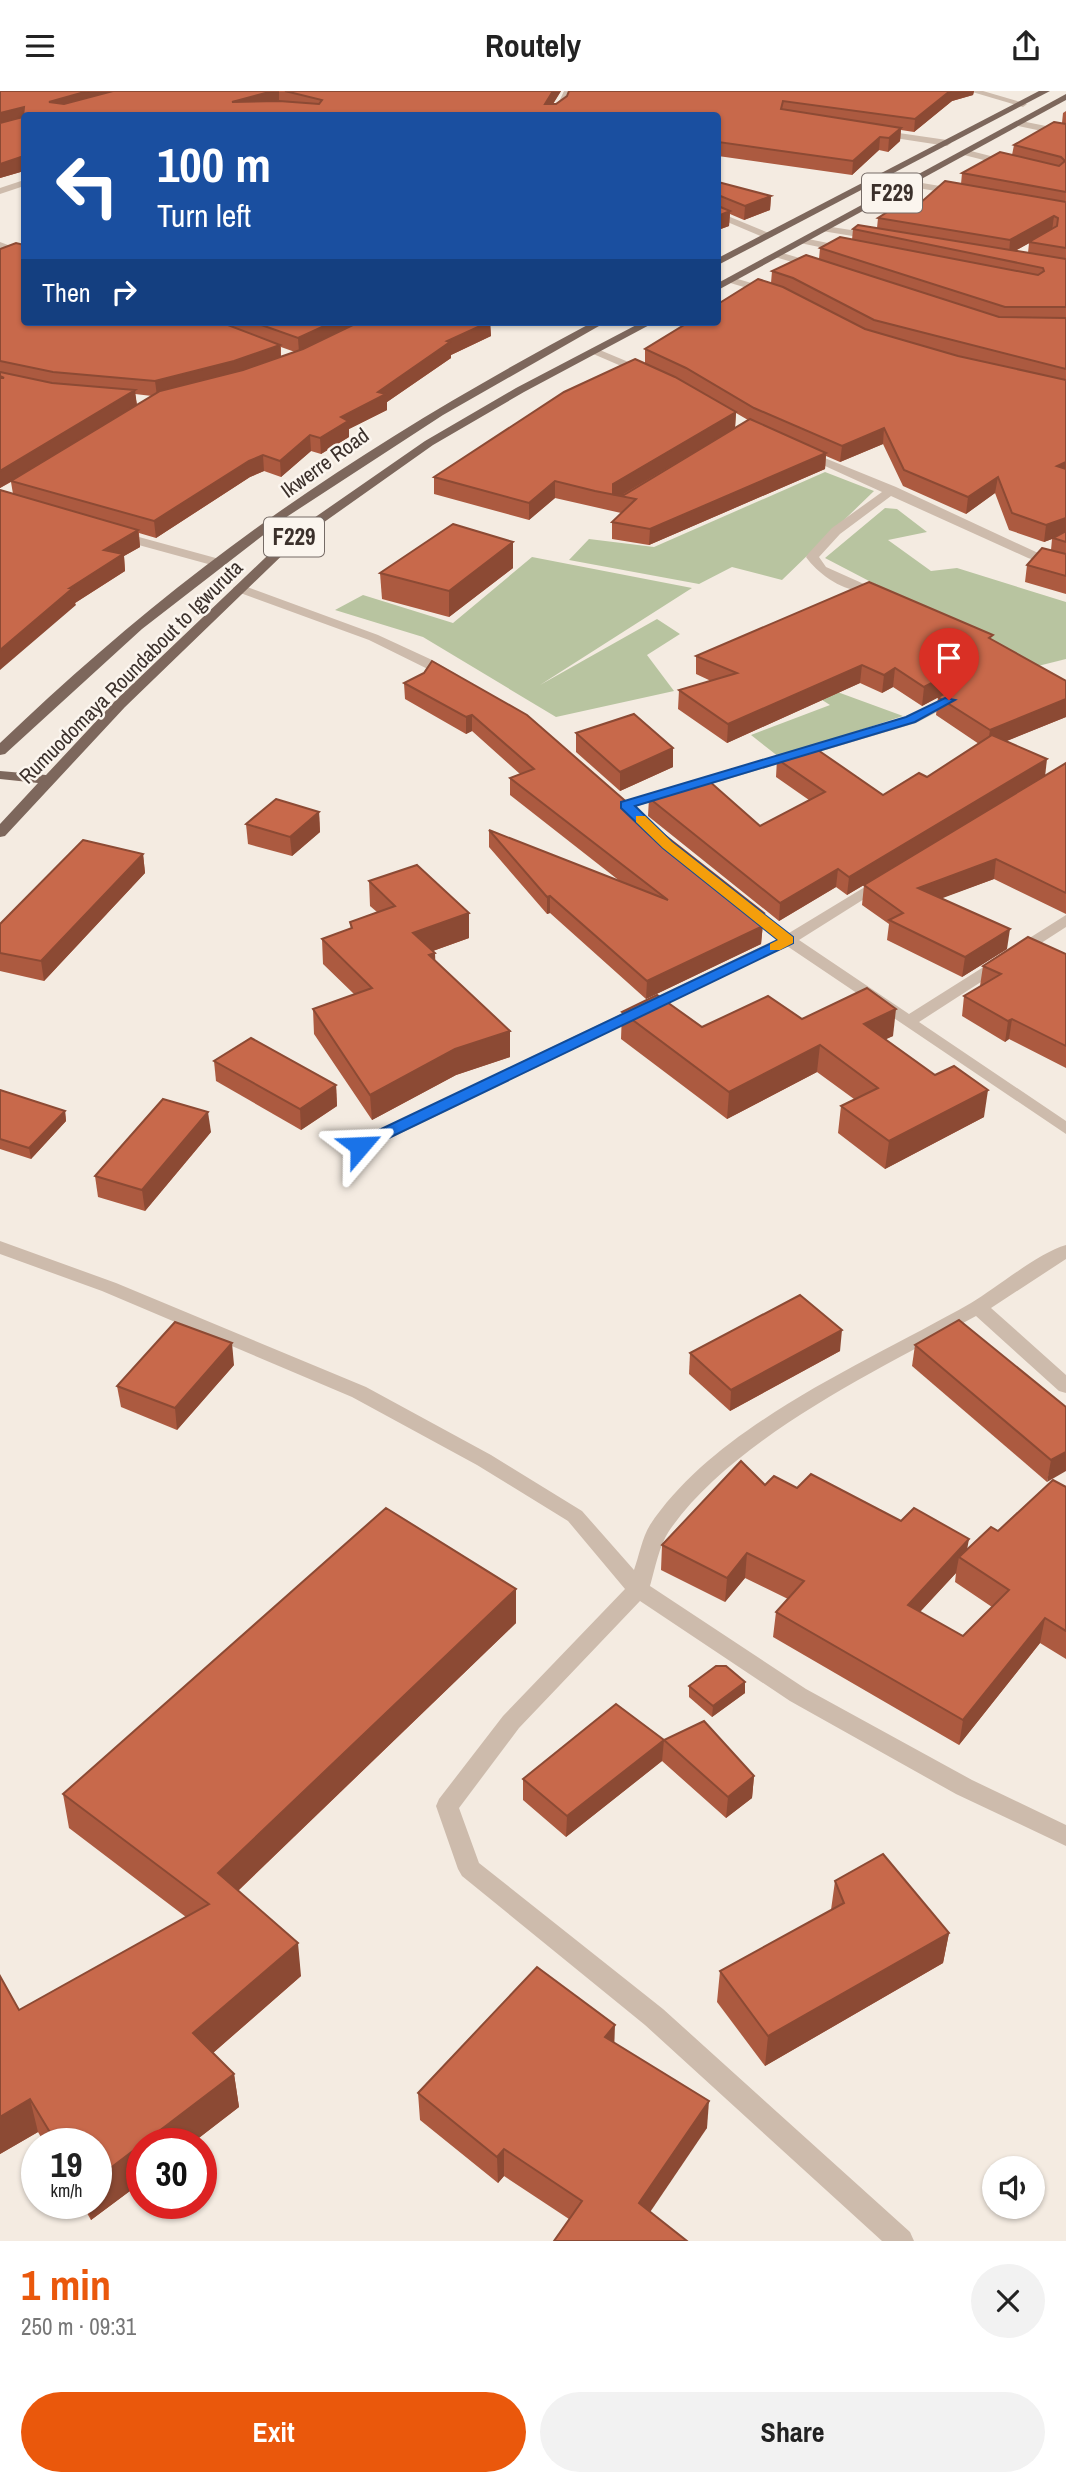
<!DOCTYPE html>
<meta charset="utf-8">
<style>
body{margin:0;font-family:"Archivo Narrow",sans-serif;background:#f2f2f2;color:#222;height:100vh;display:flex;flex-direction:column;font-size:26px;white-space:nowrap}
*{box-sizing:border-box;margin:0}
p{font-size:23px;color:#767676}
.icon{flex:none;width:38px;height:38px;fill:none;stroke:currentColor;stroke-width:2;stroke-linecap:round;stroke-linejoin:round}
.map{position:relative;height:2150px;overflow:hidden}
.details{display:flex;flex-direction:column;background:#fff;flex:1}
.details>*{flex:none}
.banner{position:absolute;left:21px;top:21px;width:700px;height:214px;border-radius:7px;box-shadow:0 2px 5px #0004;background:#1a4fa0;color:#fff;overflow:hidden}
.controls{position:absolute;left:982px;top:2065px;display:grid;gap:14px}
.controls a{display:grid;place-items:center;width:63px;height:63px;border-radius:50%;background:#fff;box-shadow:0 2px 5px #0004;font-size:35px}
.speed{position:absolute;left:21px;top:2037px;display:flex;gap:14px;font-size:35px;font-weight:700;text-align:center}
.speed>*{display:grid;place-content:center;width:91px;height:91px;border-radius:50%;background:#fff;box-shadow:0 2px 5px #0004;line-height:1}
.speed small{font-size:18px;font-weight:400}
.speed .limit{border:10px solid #d22;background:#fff;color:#111}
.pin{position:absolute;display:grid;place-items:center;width:60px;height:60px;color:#fff;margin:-72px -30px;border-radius:50% 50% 50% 0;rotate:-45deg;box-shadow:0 0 7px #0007}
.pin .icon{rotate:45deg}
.me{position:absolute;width:77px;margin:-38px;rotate:64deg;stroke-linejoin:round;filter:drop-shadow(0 0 5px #0008)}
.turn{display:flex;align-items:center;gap:24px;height:147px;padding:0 21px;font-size:32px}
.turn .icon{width:91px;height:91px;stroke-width:2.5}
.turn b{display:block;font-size:49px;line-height:60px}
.then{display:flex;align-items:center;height:66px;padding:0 21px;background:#0003;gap:14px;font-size:26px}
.round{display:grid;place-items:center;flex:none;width:74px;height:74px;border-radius:37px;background:#f2f2f2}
.headline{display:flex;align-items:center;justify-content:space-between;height:119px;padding:0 21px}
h1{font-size:42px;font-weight:700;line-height:52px;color:#ea580c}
.cta{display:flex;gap:14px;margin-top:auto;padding:14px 21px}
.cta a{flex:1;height:80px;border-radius:42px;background:#ea580c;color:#fff;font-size:28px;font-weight:700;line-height:80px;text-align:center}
.cta a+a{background:#f2f2f2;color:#222}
header{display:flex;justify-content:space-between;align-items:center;height:91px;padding:0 21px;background:#fff;font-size:32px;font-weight:700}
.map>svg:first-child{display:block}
.green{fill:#b8c4a0}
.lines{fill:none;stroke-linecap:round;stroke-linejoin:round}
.minor{fill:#cdbbac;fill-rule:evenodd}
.major{fill:#7d675c;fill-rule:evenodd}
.wall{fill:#ac5a40;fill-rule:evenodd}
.shaded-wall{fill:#8c4a34}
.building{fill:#c8694b;stroke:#8c4a34;stroke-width:2}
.route{fill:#1a73e8;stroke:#114b97;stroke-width:2}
.slow{fill:#f59e0b}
.labels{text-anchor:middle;stroke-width:5;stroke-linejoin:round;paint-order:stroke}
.far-street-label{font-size:21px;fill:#3b302b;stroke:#fbf5ee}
.shield{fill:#fbf5ee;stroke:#756b66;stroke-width:2}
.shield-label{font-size:23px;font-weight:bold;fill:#3b302b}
</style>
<header><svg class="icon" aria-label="menu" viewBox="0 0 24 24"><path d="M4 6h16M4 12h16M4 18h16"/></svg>Routely<svg class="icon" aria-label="share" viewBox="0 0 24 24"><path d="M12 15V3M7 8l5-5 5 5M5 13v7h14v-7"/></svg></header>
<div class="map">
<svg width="1066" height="2150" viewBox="0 0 1066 2150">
<rect width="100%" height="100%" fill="#f4ebe1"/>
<!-- green -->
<g class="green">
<polygon points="825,381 874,400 782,489 732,476 699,493 569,469 589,448 654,456"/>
<polygon points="885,417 897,418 927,441 888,449 931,480 957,477 1066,511 1066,568 1034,576 825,467"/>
<polygon points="532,466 692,497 540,594 657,528 680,543 647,564 674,600 556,626 423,546 335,519 363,504 453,532"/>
<polygon points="832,599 903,625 779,666 751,644 830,614 819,607"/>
</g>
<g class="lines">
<!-- minor -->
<g class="minor">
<polygon points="564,0 572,0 565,16 556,24 547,24 557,15"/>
<polygon points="969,0 983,0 1027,13 1023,16"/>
<polygon points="1021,30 1066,39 1066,45 1018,35"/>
<polygon points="878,39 947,49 951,52 947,55 875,44"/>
<polygon points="967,59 1014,71 1016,73 1011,76 964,64"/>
<polygon points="24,89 24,95 0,103 0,97"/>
<polygon points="910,90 958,98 963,101 958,104 907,95 907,91"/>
<polygon points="718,121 771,143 773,145 765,147 718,127"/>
<polygon points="825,135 877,143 882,146 877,149 822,140 822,136"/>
<polygon points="803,147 848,156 853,159 848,162 800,152 798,150"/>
<polygon points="0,151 24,160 24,166 0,157"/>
<polygon points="779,161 820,173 821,175 816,178 775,166 775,162"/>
<polygon points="731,186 775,199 776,201 771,204 727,191 727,187"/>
<polygon points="595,257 650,280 651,282 642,284 591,262 591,258"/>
<path d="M805,359L896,396L1036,461L1066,471V479L1028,467L891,405L840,443L819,466L826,476L864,493V499C844,502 817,482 806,466L808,463L832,437L882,401L801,364L799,362Z"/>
<polygon points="117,440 223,469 225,472 219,476 113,447 111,444"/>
<polygon points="239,493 378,544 430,568 458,584 456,587 446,587 369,549 235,500 233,497"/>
<polygon points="949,605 956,609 954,612 916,632 631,717 621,717 619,714 621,711 906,626"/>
<polygon points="883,785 891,790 888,793 799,849 909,923 1066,824 1066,836 919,931 1066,1030 1066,1043 787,855 366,1059 354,1059 351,1055 354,1051 777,848 742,820 739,817 742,814 752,814 789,842"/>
<path d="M0,1150L116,1192L366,1296L491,1364L582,1420L634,1479C639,1465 642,1447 650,1434C717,1333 868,1271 971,1212C998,1196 1038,1162 1066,1154V1168L991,1217L1066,1284V1302L1059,1300L976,1225C878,1279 733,1347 669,1440C659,1455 655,1478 650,1495L806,1598L972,1689L1066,1734V1755L956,1703L790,1610L640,1510L519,1637L459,1717L479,1772L663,1918L910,2141L914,2150H882L645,1934L462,1785L458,1778L436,1715L439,1708L503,1625L625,1498L568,1430L477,1374L352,1306L102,1200L0,1163Z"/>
</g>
<!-- major -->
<g class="major">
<polygon points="1039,0 1050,0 718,174 718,167"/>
<polygon points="1066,3 1066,9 718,199 718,192"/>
<path d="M593,231H606L443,324L288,425L142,538L5,663L0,664V652C65,590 132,531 204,476C326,382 458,303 593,231Z"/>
<polygon points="642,231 655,231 524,301 433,354 296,451 125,616 5,745 0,746 0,733 38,692 0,688 0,680 46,684 115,610 288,445 425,350 516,297"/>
</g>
</g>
<!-- wall -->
<g class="wall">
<polygon points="0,0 561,0 553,13 556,13 567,5 569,0 974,0 973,4 952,10 914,41 901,39 900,50 888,61 879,59 852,84 718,65 718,24 24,24 24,80 0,87"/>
<path d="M1066,20V503L1025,491L1027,474L1051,459L1052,448L1044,451L1009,439L995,402L966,423L903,395L883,353L840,371L826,365L825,378L649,454L612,448V431L621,422L555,407L529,429L434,403V386L645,272V258L771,192L772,180L819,168L820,157L852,149L853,138L877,137L878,127L918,114L961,93L962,82L1012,64L1014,54L1062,32L1063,22ZM1029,152L1028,162L1015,160ZM736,322L748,329L735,337Z"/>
<polygon points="718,91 771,105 770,119 744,129 730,123 729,135 718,139"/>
<path d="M24,154V231H490L491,245L451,264V267L387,311V319L349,338V346L321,363L311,360L281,386L264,380L250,386L156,447L139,442L140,456L124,465L125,480L75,512L76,514L13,403L11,391L0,397V158ZM281,256L295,261L281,266ZM135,303L152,305L137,314Z"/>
<polygon points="513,451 513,477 449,526 382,508 380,482"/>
<polygon points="993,549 1066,590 1066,626 1006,650 1045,685 1066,672 1066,823 994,788 941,807 1007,858 962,886 887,849 889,833 862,814 864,794 847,804 836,796 779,830 648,725 649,707 760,735 809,709 776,686 777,668 883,704 927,686 979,653 936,624 938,606 922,615 893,596 882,602 860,592 727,652 678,618 679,599 711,590 696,583 696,565"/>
<polygon points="424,582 662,742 764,822 761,853 646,908 550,822 547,823 489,756 489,739 621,791 510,704 510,687 520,683 472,640 466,643 405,608 404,592"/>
<polygon points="576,642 673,676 620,700 576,661"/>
<polygon points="319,721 320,741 292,765 248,753 246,733"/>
<polygon points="143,763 145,782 44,890 0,880 0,833"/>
<polygon points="369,790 469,822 469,847 433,860 435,862 435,870 510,940 510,966 456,984 372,1029 314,943 313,918 354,903 323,873 322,848 351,838 350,831 377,821 370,815"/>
<polygon points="1066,863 1066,977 1009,948 1005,951 962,925 964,905 981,895 980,895 983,875"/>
<polygon points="622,921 702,936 802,928 893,945 885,948 984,1026 885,1078 838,1042 841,1015 854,1008 817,981 727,1028 621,948"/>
<polygon points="214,970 336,994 337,1015 301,1039 216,990"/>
<polygon points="0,999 65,1020 66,1030 31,1068 0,1058"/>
<polygon points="211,1041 145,1120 98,1106 95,1085"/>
<polygon points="915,1254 1066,1316 1047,1391 912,1275"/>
<polygon points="840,1260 730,1320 689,1283 690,1262"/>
<polygon points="234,1274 177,1339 121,1316 117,1295"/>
<path d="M765,1394L797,1397L901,1430L967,1459L1066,1396V1568L1040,1552L959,1654L773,1546L776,1521L788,1508L745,1487L725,1511L661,1479L662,1454ZM956,1482L955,1491L992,1516L963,1545L920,1521Z"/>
<polygon points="516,1498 516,1532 238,1800 301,1885 213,1962 234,1983 239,2016 191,2053 142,2053 142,2091 91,2129 81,2112 96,2112 96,2053 45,2053 38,2041 0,2063 0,1885 19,1919 186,1826 69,1737 63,1703"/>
<polygon points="745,1591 745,1602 712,1626 689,1606 689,1595"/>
<polygon points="664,1649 754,1685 752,1707 726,1727 662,1670 566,1746 523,1709 523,1688"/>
<polygon points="835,1790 949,1842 943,1872 765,1975 717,1911 720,1880 831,1819"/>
<polygon points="615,1952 707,2037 569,2128 504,2085 498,2092 420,2029 418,2002"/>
</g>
<!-- shaded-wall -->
<g class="shaded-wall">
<polygon points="88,0 135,0 50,24 49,11"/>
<polygon points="273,0 279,0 279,11 232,11"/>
<polygon points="553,0 561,0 546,24 545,13"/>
<polygon points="950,0 974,0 973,4 952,10 914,41 915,28"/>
<polygon points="24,16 24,29 0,35 0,22"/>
<polygon points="901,37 900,50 888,61 889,47"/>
<polygon points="880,46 879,59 852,84 853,70"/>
<polygon points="24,65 24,80 0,87 0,73"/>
<polygon points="771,105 770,119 744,129 745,115"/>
<polygon points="730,120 729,135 718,139 718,125"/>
<polygon points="1054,125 1052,140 1009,163 1010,149"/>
<polygon points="333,231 366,231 299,262 298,247"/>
<polygon points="489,231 490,231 491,245 451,264 451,267 387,311 387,319 349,338 349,346 321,363 320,347 341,326 447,250"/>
<polygon points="280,254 281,269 157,305 155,290"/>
<polygon points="135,299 137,315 0,397 0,380"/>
<polygon points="736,321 735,337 620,405 612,404 613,393"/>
<polygon points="884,337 883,353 840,371 842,355"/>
<polygon points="310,344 311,360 281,386 280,370"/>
<polygon points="826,362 825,378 649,454 650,438"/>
<polygon points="263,364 264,380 250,386 156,447 154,430 249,370"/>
<polygon points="1066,371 1066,386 1057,375"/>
<polygon points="998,386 995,402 966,423 968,406"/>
<polygon points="555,390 555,407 529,429 529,412"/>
<polygon points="1066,427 1066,443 1053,447 1052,448 1044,451 1046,434"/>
<polygon points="138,439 140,456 124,465 125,480 75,512 76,514 0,579 0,559 104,459"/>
<polygon points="513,451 513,477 449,526 449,500"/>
<polygon points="862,574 860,592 727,652 728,633"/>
<polygon points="895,577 893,596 882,602 884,584"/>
<polygon points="945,585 943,604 922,615 924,596"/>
<polygon points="1066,608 1066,626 987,658 990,639"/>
<polygon points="472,624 472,640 466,643 466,626"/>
<polygon points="673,657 673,676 620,700 620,681"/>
<polygon points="1047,668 1045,686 847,804 849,786"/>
<polygon points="319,721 320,741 292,765 290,746"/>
<polygon points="143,763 145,782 44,890 41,870"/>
<polygon points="996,768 994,788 916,817 918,797"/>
<polygon points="838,778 836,796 779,830 780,812"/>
<polygon points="550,805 550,822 547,823 547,806"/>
<polygon points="469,822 469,847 413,867 413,842"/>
<polygon points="764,822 761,853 646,908 647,890"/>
<polygon points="1010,838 1007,858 962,886 965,866"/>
<polygon points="435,862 436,887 429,864"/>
<polygon points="896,918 893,945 861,960 864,933"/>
<polygon points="1012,928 1009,948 1005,951 1008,930"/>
<polygon points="510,940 510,966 456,984 372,1029 370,1004 455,958"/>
<polygon points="820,954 817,981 727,1028 729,1001"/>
<polygon points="336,994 337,1015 301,1039 300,1018"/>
<polygon points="988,999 984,1026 885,1078 889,1050"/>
<polygon points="65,1020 66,1030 31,1068 29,1057"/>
<polygon points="208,1021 211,1041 145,1120 142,1099"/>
<polygon points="842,1239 840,1260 730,1320 731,1299"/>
<polygon points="232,1252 234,1274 177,1339 175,1317"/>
<polygon points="1066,1361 1066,1380 1047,1391 1051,1369"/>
<polygon points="969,1448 965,1470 959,1466 956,1482 904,1538 908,1514"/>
<polygon points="747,1462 745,1487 725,1511 727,1487"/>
<polygon points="516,1498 516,1532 222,1815 218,1782"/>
<polygon points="1045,1527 1040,1552 959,1654 963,1629"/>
<polygon points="745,1591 745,1602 712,1626 713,1615"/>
<polygon points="664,1649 662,1670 566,1746 567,1725"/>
<polygon points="754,1685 752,1707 726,1727 728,1706"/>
<polygon points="949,1842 943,1872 765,1975 768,1945"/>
<polygon points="298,1852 301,1885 198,1975 193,1942"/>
<polygon points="615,1934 614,1962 605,1946"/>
<polygon points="234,1983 239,2016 191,2053 143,2053"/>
<polygon points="30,2008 38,2041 0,2063 0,2026"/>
<polygon points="709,2010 707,2037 638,2139 639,2112"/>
<polygon points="142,2053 142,2091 91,2129 87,2112 96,2112 96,2088"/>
<polygon points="504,2058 504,2085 498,2092 497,2066"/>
</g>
<!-- building -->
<g class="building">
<polygon points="0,0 88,0 49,11 64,13 113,0 273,0 232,11 279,10 319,13 322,9 285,0 553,0 545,13 556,13 567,5 569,0 950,0 915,28 783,10 781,18 901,37 889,47 880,46 853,70 718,51 718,24 24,24 24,65 0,73 0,32 23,26 24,16 0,22"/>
<polygon points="1054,31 1066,33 1066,101 962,82 1000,61 1059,75 1065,70 1061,66 1014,54"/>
<polygon points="945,90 1066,111 1066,157 1029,151 1057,135 1058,127 1054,125 1010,149 878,127 903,111 918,114"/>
<polygon points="718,91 771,105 745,115 718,104 718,115 730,120 718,125"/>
<polygon points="858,134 1066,168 1066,216 1005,216 820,157 840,146 1038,184 1044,180 1043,177 853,138"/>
<polygon points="24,150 24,231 220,231 280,254 234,270 155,290 53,281 0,270 0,158 16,152 24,154"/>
<polygon points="806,164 999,226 1066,227 1066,278 874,229 793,187 772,180"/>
<polygon points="758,188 783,196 865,238 958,265 1066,289 1066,371 1057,375 1066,378 1066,427 1046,434 1012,422 998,386 968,406 904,379 884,337 842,355 754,317 686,277 645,258 689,231 718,231 718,213"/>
<polygon points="253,231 333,231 298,247"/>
<polygon points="359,231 489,231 447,250 450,251 378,301 386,303 341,326 348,330 320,347 310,344 280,370 263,364 249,370 154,430 11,390 160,300 243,279 303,258"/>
<polygon points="635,268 675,286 736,321 613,393 613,403 624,404 750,328 826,362 650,438 612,431 636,408 595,400 555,390 529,412 434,386 564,301"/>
<polygon points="0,281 52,292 135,299 0,380 0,287 4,287 0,285"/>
<polygon points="0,399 138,439 104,459 123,463 70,497 73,497 0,559"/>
<polygon points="453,433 513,451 449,500 380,482"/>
<polygon points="1066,440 1066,451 1053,447"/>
<polygon points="1042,457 1066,463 1066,485 1027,474"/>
<polygon points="869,491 993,544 989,547 1066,590 1066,608 990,639 938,606 958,596 958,586 945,585 924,596 895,577 884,584 862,574 728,633 679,599 737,582 696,565"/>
<polygon points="432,570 527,624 662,742 764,822 753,828 763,835 647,890 550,805 547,806 489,739 668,809 510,687 534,678 472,624 466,626 404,592 424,582"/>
<polygon points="634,623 673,657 620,681 576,642"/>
<polygon points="992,644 1047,668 849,786 838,778 780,812 649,707 708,689 760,735 825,701 777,668 815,657 883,704 919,682 927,686"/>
<polygon points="1066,672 1066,802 996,768 918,797 1010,838 965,866 889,829 903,822 864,794"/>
<polygon points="276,708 319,721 290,746 246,733"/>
<polygon points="83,749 143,763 41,870 0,862 0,833"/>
<polygon points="417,774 469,822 413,842 435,862 429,864 510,940 455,958 370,1004 313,918 372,897 322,848 352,837 350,831 395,815 369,790"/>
<polygon points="1028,846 1066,863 1066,955 1012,928 1008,930 964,905 1001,883 983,875"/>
<polygon points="867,897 896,918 864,933 935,984 954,975 988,999 889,1050 841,1015 878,997 820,954 729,1001 622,921 657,904 702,936 768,905 802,928"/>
<polygon points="251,947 336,994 300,1018 214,970"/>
<polygon points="0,999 65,1020 29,1057 0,1048"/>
<polygon points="163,1008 208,1021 142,1099 95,1085"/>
<polygon points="800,1204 842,1239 731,1299 690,1262"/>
<polygon points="959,1229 1066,1316 1066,1361 1051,1369 915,1254"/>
<polygon points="175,1231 232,1252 175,1317 117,1295"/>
<polygon points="741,1370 765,1394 774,1385 797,1397 811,1383 901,1430 914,1417 969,1448 908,1514 963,1545 1009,1499 959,1466 991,1436 998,1440 1053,1389 1066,1396 1066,1540 1045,1527 963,1629 776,1521 804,1490 747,1462 727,1487 662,1454"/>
<polygon points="386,1417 516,1498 218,1782 298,1852 193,1942 234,1983 96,2088 96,2053 57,2053 30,2008 0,2026 0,1885 19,1919 209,1813 63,1703"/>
<polygon points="716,1575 726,1575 745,1591 713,1615 689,1595"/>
<polygon points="616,1613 664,1649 567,1725 523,1688"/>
<polygon points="704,1630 754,1685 728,1706 664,1649"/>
<polygon points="883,1763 949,1842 768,1945 720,1880 844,1812 835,1790"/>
<polygon points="537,1876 615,1934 605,1946 709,2010 639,2112 687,2150 554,2150 582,2110 504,2058 497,2066 418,2002"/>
</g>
<!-- route -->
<polygon class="route" points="945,607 955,609 915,631 635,715 672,751 793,846 793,852 366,1058 354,1058 354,1051 778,849 663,757 621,717 621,711 906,626"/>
<!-- slow -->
<polygon class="slow" points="636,725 645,725 672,751 793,846 793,852 780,859 770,859 770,853 778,849 663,757 636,731"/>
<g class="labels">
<!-- far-street labels -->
<g class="far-street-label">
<text transform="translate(325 372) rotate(-36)" y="7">Ikwerre Road</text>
<text transform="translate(131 581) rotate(-45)" y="7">Rumuodomaya Roundabout to Igwuruta</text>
</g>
<!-- shield labels -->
<g class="shield">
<rect x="862" y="82.5" width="60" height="39" rx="5"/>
<rect x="264" y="426.5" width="60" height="39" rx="5"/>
</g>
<g class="shield-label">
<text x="892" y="110">F229</text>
<text x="294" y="454">F229</text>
</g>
</g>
</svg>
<div class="controls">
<a><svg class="icon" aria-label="sound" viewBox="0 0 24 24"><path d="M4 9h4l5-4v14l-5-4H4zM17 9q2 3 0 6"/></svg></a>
</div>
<div class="speed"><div>19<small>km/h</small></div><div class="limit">30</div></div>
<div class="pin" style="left:949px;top:609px;background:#d93025"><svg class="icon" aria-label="arrive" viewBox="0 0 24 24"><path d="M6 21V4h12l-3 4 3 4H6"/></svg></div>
<svg class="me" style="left:360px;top:1055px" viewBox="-20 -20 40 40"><path d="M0-17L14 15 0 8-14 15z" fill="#1a73e8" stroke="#fff" stroke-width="4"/></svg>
<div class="banner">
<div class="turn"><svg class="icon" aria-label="left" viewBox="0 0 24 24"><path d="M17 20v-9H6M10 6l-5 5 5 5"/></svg><div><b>100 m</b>Turn left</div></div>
<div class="then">Then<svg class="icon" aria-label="right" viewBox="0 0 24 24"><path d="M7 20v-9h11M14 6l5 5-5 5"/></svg></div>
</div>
</div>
<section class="details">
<div class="headline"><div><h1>1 min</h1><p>250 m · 09:31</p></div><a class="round"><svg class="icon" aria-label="close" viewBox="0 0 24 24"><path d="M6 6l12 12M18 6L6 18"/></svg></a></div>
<div class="cta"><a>Exit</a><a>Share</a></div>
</section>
